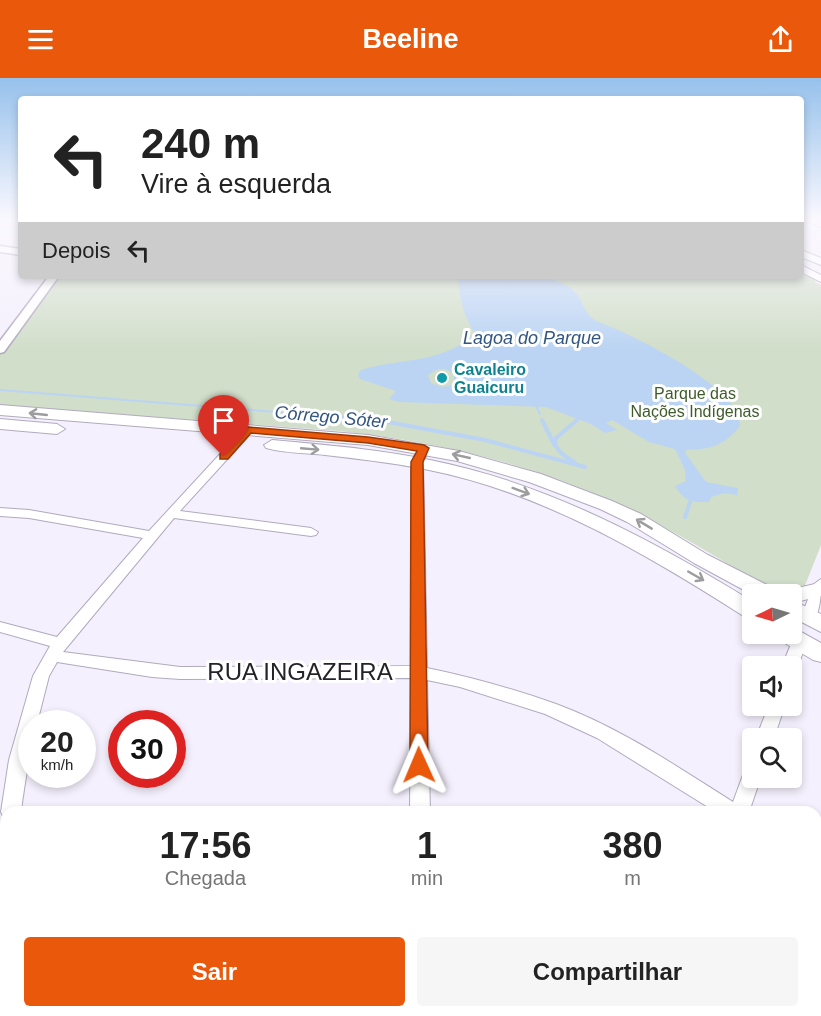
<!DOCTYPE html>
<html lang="pt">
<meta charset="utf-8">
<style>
body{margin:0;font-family:Arial,sans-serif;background:#f6f6f6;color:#222;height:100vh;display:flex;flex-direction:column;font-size:22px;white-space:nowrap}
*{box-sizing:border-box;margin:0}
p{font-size:20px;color:#767676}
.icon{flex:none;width:33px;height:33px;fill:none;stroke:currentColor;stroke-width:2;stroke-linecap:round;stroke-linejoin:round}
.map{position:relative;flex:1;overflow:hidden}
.details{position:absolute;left:0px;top:728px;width:822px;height:212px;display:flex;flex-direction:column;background:#fff;border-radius:18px 18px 0 0;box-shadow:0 3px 9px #0003}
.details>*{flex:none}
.top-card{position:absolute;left:18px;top:18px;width:786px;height:183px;border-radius:6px;box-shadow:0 3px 9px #0003;background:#fff;color:#222;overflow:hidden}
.needle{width:39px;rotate:265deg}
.controls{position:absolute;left:742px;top:506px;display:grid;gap:12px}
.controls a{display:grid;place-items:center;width:60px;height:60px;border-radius:6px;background:#fff;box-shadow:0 3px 9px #0003;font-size:30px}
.speed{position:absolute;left:18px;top:632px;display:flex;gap:12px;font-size:30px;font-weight:700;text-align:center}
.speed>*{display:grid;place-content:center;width:78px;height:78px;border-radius:50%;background:#fff;box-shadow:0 3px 9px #0003;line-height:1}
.speed small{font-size:15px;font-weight:400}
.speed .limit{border:9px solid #d22;background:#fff;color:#111}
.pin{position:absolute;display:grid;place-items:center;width:51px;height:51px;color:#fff;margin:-62px -26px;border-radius:50% 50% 50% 0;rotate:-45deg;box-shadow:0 0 6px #0007}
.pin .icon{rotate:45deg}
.me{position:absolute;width:66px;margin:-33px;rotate:359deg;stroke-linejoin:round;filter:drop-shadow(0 0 4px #0008)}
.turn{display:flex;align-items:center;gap:21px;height:126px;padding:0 24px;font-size:27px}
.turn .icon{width:78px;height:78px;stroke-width:2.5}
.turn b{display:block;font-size:42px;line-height:51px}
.then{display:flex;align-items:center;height:57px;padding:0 24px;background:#0003;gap:12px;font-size:22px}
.eta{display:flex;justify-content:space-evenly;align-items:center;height:102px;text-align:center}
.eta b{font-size:36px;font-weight:700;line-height:42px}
.primary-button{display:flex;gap:12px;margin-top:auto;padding:12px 24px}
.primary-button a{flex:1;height:69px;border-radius:6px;background:#ea580c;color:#fff;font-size:24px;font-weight:700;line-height:69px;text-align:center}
.primary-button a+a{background:#f6f6f6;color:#222}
header{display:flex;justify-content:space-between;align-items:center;height:78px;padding:0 24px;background:#ea580c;color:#fff;font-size:27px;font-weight:700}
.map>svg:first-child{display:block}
.green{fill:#d1dec9}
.water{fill:#bbd4f3;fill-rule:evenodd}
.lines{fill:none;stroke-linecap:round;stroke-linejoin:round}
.stream-far1{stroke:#bbd4f3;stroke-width:2}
.stream{stroke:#bbd4f3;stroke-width:4}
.minor-casing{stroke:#b1aabe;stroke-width:2}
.tertiary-casing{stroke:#b1aabe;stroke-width:3}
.secondary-casing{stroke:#b1aabe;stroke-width:2}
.minor{fill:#fff;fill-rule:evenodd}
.tertiary{fill:#fff;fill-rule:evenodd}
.secondary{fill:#fff;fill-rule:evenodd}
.oneway{stroke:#9d9c9f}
.route{fill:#ea580c;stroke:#983908;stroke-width:1.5}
.culture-dot{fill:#0f9aa8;stroke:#fff;stroke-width:2}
.labels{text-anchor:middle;stroke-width:6;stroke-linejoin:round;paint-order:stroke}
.far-culture-label{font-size:16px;font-weight:bold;fill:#0d838f;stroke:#fff;text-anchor:start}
.far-park-label{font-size:16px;fill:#3e5b2a;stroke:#fff}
.far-water-label{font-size:18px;font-style:italic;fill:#335681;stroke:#fff}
.near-street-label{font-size:24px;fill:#25222a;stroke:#fff}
</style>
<header><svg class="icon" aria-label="menu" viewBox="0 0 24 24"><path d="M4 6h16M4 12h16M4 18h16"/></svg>Beeline<svg class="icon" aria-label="share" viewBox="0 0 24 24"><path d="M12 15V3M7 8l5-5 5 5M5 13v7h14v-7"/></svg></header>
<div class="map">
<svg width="821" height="938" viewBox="0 0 821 938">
<rect width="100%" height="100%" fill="#f5f0fd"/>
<!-- green -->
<path class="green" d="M801,197L816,201L815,204L821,207V467L804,510L785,515L771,511C717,480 664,446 607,421C521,383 431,363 339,353L0,327V276L59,198Z"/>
<!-- water -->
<path class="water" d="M458,198H542C554,202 569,206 577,216C584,226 584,235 596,243C633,256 718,300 737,334C739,338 740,344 740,348C724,368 711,371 686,372V376L706,404L738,410L737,417L724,415L711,419L709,424C692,424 685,424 675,408L686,403L685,392L675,371L649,364L612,342L606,345L617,352L605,355L591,346L546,329L399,324L389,321L396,313L360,301L358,297L361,292C398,280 442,286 473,257L474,254C463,236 459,219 458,198ZM438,291H445L453,295L455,307L442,309L431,305L428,297Z"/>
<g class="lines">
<!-- stream-far1 -->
<g class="stream-far1">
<polyline points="0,312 390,343"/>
<polyline points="529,314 540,336"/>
</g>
<!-- stream -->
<g class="stream">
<polyline points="377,342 485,362 585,389"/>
<polyline points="542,342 554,366"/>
<polyline points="575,385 561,375 555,367 556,360 577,342"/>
<polyline points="685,439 690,424"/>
</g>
<defs>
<g id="minor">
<polygon points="803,141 811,141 821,145 821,149"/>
<path d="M248,349L253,352L252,354L180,433L311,450L318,454L316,457L311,458L174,440L63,574L180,589L411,588V384L420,368L424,367L430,370L423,384L427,590C470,599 514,611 556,626C619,649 676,688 733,724L746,689L753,686V699H761L749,734H716L597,660L545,636L460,609L427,602L430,734H410L411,600L180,601L152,599L57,584L49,598L37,645H32C32,674 24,704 21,734H6V741L4,740L1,734L9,682L33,598L50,568L0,554V544L57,559L143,460L29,440L0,438V430L29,432L149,453L244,350Z"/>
<path d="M821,501C821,516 821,529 814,543H804L801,539L814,506Z"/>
<polygon points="799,557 804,559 807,563 798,588 792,593 792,588 782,588 794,559"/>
<polygon points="769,627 785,627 774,660 756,660"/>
<polygon points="6,765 6,828 0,830 0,767"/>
<polygon points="393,933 417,933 416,938 392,938"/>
<polygon points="664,933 688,933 687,938 663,938"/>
</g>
<g id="tertiary">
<polygon points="0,168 21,171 21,177 0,174"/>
<polygon points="49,198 59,198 4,274 0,275 0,263"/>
</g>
<g id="secondary">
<polygon points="801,172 821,180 821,187 801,179"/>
<polygon points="801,187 821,197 821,204 801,194"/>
<polygon points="0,327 368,357 459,373 541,396 612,423 641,436 708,477 775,511 778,516 753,517 694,485 627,444 600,431 529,404 457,383 368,367 0,337"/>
<polygon points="0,341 57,346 65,351 57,356 0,351"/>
<path d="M272,362C325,367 378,371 430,382C546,405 653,462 753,524V541L745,539C648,477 544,415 429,392C395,385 360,381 325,377C306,375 285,375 266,370L264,367Z"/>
<polygon points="819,505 821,506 821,518 796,524 821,536 821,554 792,539 792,516 783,516 785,513"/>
<polygon points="792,549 821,565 821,584 813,582 778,561 775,555 792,555"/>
</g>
</defs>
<!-- minor casing -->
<use href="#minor" class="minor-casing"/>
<!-- tertiary casing -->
<use href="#tertiary" class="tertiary-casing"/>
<!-- secondary casing -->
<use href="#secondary" class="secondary-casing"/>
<!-- minor -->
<use href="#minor" class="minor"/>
<!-- tertiary -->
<use href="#tertiary" class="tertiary"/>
<!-- secondary -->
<use href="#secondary" class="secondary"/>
</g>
<!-- one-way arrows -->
<defs><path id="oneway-shaft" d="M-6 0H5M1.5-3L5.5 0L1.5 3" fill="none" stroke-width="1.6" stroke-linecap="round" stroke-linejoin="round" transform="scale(1.5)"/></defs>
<g class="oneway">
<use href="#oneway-shaft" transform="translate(38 336) rotate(-174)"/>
<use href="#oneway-shaft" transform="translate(310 371) rotate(5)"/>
<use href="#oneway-shaft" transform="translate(461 378) rotate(-167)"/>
<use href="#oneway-shaft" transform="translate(521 413) rotate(20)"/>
<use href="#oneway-shaft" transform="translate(644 446) rotate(-149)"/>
<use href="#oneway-shaft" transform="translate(696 498) rotate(30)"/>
</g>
<!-- sky -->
<linearGradient id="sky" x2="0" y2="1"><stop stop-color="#96c1ec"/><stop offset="0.52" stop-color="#faf8fe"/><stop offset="1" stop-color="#faf8fe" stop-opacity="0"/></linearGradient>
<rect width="821" height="272" fill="url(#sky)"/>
<!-- route -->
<polygon class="route" points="248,349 368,359 424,367 429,370 423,384 428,687 425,692 419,695 412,692 410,687 411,384 417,373 368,365 251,355 228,381 220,381 220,376 244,350"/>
<!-- markers -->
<circle class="culture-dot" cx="442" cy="300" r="6"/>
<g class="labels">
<!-- far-culture labels -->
<g class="far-culture-label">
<text x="454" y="297">Cavaleiro<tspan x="454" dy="18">Guaicuru</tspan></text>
</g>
<!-- far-park labels -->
<g class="far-park-label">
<text x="695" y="321">Parque das<tspan x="695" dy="18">Nações Indígenas</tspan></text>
</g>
<!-- far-water labels -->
<g class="far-water-label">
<text x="532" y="266">Lagoa do Parque</text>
<text transform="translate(331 339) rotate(5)" y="6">Córrego Sóter</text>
</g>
<!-- near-street labels -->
<g class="near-street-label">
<text x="300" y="602">RUA INGAZEIRA</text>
</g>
</g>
</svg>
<div class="controls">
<a><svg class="needle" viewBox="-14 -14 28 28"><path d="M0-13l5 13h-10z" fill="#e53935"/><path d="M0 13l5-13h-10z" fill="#767676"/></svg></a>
<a><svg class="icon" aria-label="sound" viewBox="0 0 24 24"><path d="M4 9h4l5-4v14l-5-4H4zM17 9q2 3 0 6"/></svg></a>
<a><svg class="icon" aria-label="search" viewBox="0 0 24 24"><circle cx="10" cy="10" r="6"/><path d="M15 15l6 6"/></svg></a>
</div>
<div class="speed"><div>20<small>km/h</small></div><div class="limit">30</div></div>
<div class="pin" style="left:224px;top:379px;background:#d93025"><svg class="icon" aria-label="arrive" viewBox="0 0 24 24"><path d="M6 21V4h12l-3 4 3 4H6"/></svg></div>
<svg class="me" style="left:419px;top:687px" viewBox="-20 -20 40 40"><path d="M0-17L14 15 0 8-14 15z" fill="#ea580c" stroke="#fff" stroke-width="4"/></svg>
<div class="top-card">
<div class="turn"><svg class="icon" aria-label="left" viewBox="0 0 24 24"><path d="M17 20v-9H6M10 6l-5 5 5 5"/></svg><div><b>240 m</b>Vire à esquerda</div></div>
<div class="then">Depois<svg class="icon" aria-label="left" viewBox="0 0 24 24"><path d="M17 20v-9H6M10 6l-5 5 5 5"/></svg></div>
</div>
<section class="details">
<div class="eta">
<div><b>17:56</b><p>Chegada</p></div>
<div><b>1</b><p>min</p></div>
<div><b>380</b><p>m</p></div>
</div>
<div class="primary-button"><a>Sair</a><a>Compartilhar</a></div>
</section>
</div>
